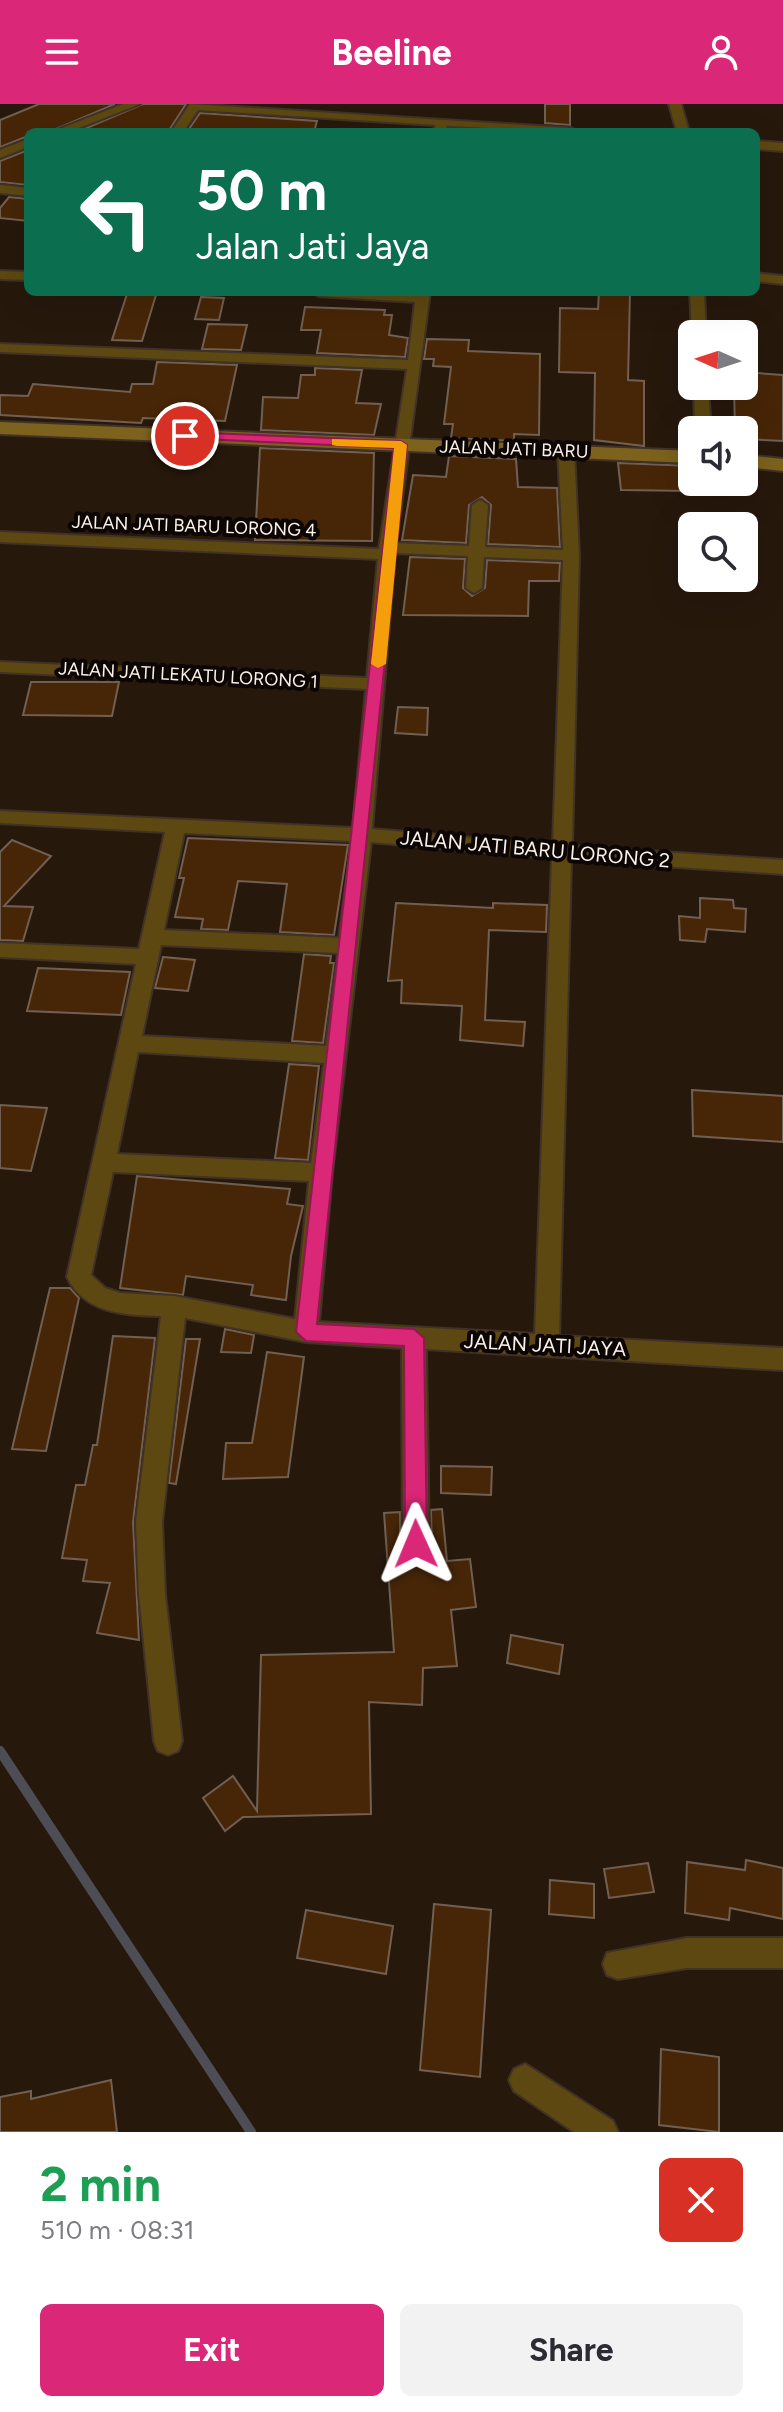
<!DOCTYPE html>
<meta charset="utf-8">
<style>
body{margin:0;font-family:Figtree,sans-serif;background:#f2f2f3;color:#2b2b33;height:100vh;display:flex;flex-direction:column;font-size:30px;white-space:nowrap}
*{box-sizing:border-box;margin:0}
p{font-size:26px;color:#7c7c81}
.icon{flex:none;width:44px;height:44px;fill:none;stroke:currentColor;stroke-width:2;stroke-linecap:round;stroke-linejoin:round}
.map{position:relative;height:2028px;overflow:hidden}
.details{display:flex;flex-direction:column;background:#fff;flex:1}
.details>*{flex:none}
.banner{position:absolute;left:24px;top:24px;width:736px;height:168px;border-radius:12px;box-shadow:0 8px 32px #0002;background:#0b6e4f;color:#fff;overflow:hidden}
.needle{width:52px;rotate:273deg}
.controls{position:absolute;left:678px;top:216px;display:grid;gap:16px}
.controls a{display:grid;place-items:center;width:80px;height:80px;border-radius:12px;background:#fff;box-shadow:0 8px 32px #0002;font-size:40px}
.pin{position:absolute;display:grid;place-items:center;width:68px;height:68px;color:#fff;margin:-34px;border:4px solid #fff;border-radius:50%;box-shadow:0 2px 8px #0007}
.me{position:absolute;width:88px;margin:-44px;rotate:359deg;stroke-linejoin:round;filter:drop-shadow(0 0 6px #0008)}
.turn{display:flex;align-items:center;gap:28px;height:168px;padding:0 40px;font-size:36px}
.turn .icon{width:104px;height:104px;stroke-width:2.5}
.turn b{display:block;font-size:56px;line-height:68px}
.round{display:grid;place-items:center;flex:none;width:84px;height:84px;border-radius:12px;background:#f2f2f3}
.summary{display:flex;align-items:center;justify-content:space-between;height:136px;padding:0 40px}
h1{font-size:48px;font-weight:700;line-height:60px;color:#1e9e55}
.primary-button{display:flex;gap:16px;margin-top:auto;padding:16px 40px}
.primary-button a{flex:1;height:92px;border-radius:12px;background:#db2777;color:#fff;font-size:32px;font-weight:700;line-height:92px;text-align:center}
.primary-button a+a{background:#f2f2f3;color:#2b2b33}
header{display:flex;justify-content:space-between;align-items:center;height:104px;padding:0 40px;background:#db2777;color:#fff;font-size:36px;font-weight:700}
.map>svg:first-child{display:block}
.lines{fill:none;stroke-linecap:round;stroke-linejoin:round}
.stream{stroke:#4c4d55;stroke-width:10}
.building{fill:#472607;stroke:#715f52;stroke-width:2}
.street-casing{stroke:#413227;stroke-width:4}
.secondary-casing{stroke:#413227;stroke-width:4}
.street{fill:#5d4811;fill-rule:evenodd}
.secondary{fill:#7c621d;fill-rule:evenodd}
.route{fill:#db2777;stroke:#8e194d;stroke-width:2}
.slow{fill:#f59e0b}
.labels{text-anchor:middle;stroke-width:8;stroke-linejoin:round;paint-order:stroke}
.far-street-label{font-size:18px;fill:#fcf1e9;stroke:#0b0503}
.street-label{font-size:20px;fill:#fcf1e9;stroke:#0b0503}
</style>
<header><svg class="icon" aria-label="menu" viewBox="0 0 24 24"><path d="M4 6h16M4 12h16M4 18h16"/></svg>Beeline<svg class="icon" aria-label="person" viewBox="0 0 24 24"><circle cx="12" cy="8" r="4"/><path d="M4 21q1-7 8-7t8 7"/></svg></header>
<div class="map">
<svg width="783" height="2028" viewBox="0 0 783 2028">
<rect width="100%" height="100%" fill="#27180c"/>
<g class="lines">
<!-- stream -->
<polyline class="stream" points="0,1647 251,2028"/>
</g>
<!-- building -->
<g class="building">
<polygon points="39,0 115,0 49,28 28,28 28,32 0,43 0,16"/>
<polygon points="143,0 186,0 168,28 77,28"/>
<polygon points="545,0 570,0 570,21 545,19"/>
<polygon points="200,9 317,17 314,28 187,28"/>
<polygon points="28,46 28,81 0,78 0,57"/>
<polygon points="9,93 28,95 28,117 0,114 0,104"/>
<polygon points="599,188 630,188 628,276 644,277 644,342 594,336 595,269 559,268 560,204 598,205"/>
<polygon points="127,190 156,191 142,237 112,236"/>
<polygon points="201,193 224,194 219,216 195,215"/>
<polygon points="305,203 385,206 384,211 392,211 389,231 408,234 405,253 317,249 321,226 301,226"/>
<polygon points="208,220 247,221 241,246 202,245"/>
<polygon points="427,235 469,236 468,247 540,250 539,331 514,330 514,337 451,334 453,320 444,320 451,263 433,262 434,255 424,255"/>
<polygon points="157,258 237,261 225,317 143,314 141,319 0,311 0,291 28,292 33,280 130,288 132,280 153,280"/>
<polygon points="315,264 362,266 356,299 381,300 374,331 261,326 263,293 298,294 301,271 315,271"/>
<polygon points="744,268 783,271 783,337 744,335 744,326 735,326 734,282 744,282"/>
<polygon points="260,344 374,349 372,437 255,436"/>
<polygon points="449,352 516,355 518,383 557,384 560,443 488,440 491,401 482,393 469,401 466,439 402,436 413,371 446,373"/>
<polygon points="618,359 692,362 692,387 621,386"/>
<polygon points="410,453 465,455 463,484 472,492 485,484 487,456 560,459 559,477 529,477 528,512 403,511"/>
<polygon points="31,578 119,578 112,612 23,611"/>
<polygon points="398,603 428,604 427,631 395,629"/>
<polygon points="188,734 348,741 334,831 280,828 287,780 238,777 228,826 201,825 203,815 175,813 184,774 179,774"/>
<polygon points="12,736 51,752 4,802 33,803 23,837 0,836 0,748"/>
<polygon points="700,794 733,796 734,804 746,805 745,828 707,825 705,838 680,836 679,812 700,814"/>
<polygon points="396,799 493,804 493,799 547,801 546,828 489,826 485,916 525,918 523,942 460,936 462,902 401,899 402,876 388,877"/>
<polygon points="304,850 331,852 330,859 334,859 323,939 292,937"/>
<polygon points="163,853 195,856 188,887 155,884"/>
<polygon points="38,864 130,868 121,911 27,907"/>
<polygon points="289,960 319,962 308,1056 275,1054"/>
<polygon points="692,986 783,992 783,1038 693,1032"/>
<polygon points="0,1001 47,1004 31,1067 0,1064"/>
<polygon points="137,1072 290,1085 287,1100 303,1102 291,1152 286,1196 251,1191 253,1181 186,1172 183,1191 120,1184"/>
<polygon points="50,1184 70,1184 79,1194 46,1347 12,1345"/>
<polygon points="225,1225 254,1231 251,1249 221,1248"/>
<polygon points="113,1232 155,1234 133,1418 139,1536 97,1529 110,1479 83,1477 87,1456 62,1454 76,1381 85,1381 93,1341 97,1341"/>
<polygon points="186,1235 200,1235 176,1380 169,1379"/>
<polygon points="267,1248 304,1253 288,1373 223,1375 226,1339 252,1339"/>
<polygon points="441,1362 492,1363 491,1391 441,1389"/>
<polygon points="442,1405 447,1457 470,1455 476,1503 451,1506 457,1562 423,1564 422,1601 369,1598 371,1710 243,1713 225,1727 203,1694 233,1672 257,1707 261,1551 394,1548 384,1409 400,1408 400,1441 406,1452 417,1455 428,1450 432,1441 431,1406"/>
<polygon points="511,1531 563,1541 559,1570 507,1559"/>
<polygon points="746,1756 783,1764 783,1815 730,1804 729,1816 685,1809 687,1758 745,1766"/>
<polygon points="648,1759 654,1788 609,1794 604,1765"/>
<polygon points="550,1776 594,1780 594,1814 549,1810"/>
<polygon points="434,1800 491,1806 480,1973 420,1966"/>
<polygon points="306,1806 393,1822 386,1870 297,1854"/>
<polygon points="661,1945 719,1953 719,2028 659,2021"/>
<polygon points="111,1976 117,2028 0,2028 0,1993 31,1987 31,1995"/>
</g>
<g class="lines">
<defs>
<g id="street">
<polygon points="123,0 140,0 69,28 52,28"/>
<polygon points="190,0 571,24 577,28 447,22 446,28 434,28 435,21 198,6 183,28 171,28"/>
<polygon points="669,0 681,0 689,28 677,28"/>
<polygon points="28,35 28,43 0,54 0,46"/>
<polygon points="756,37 783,39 783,47 756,45"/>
<polygon points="0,81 28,84 28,92 0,89"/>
<polygon points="0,167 28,168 28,176 0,175"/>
<polygon points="756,169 783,172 783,180 756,177"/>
<path d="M312,188H430L396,439L469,442L472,401L480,396L488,401L485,443L563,446L558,347L566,342L574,347L579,451L572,742L783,756V770L571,756L559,1232L783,1244V1266L426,1245L429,1440L425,1449L416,1452L407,1449L403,1440L402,1244L306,1238L185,1214L162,1418L165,1490L182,1637L178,1647L168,1651L158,1647L154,1637L139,1490L136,1418L161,1212C125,1211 85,1210 67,1173L136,860L0,853V839L139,845L165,728L0,719V707L353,724L366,585L0,568V558L367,574L378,455L0,438V428L379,445L407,265L0,248V240L408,256L415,198L319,192ZM395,449L468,452L466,484L474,489L482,484L484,453L563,456L553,741L372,725ZM184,729L352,737L339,834L164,826ZM371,738L552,754L535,1230L319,1218L332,1069ZM161,841L338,849L326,942L142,932ZM138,948L324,959L311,1059L117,1050ZM113,1068L309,1077L295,1215L174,1192L120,1189L105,1184L91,1171Z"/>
<polygon points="690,188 704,188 706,230 692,230"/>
<polygon points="694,282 708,282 711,326 695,326"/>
<polygon points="687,1834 783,1834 783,1864 687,1864 618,1875 607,1871 603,1860 607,1849"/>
<polygon points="525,1960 613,2017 618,2028 574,2028 514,1987 509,1976 514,1965"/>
</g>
<g id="secondary">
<polygon points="0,318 692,347 692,359 0,330"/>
<polygon points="744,351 783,355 783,367 744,363"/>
</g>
</defs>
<!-- street casing -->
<use href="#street" class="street-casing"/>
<!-- secondary casing -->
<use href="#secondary" class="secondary-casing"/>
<!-- street -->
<use href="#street" class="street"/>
<!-- secondary -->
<use href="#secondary" class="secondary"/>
</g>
<!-- route -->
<polygon class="route" points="185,328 401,337 407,341 317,1220 414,1225 424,1234 427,1440 424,1448 416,1451 409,1448 405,1440 404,1242 306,1237 296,1228 394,344 181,334 179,332"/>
<!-- slow -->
<polygon class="slow" points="332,335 401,337 407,341 386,560 378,564 371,560 394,344 337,342 332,341"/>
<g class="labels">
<!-- far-street labels -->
<g class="far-street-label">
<text transform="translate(514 345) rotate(2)" y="6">JALAN JATI BARU</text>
<text transform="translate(194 422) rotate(2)" y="6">JALAN JATI BARU LORONG 4</text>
<text transform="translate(188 571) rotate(3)" y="6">JALAN JATI LEKATU LORONG 1</text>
</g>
<!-- street labels -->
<g class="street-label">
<text transform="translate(535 745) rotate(5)" y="7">JALAN JATI BARU LORONG 2</text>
<text transform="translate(545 1241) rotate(3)" y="7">JALAN JATI JAYA</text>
</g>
</g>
</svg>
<div class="controls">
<a><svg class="needle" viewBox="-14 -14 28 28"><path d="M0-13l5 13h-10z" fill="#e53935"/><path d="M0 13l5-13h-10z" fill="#7c7c81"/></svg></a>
<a><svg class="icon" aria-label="sound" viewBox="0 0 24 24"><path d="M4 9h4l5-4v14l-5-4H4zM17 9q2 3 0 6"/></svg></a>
<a><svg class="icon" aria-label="search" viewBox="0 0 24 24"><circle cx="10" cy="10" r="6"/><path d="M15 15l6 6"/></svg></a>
</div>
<div class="pin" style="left:185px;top:332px;background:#d93025"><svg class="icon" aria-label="arrive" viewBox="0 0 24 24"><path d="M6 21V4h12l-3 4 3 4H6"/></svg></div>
<svg class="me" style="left:416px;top:1440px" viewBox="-20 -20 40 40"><path d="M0-17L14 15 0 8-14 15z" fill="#db2777" stroke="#fff" stroke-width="4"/></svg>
<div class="banner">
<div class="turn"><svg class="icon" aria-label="left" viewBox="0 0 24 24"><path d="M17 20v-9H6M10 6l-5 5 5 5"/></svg><div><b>50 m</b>Jalan Jati Jaya</div></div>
</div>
</div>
<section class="details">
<div class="summary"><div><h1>2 min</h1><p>510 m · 08:31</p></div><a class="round" style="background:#d93025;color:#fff"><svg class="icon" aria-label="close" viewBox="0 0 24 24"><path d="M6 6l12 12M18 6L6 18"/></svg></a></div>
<div class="primary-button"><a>Exit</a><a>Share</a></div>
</section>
